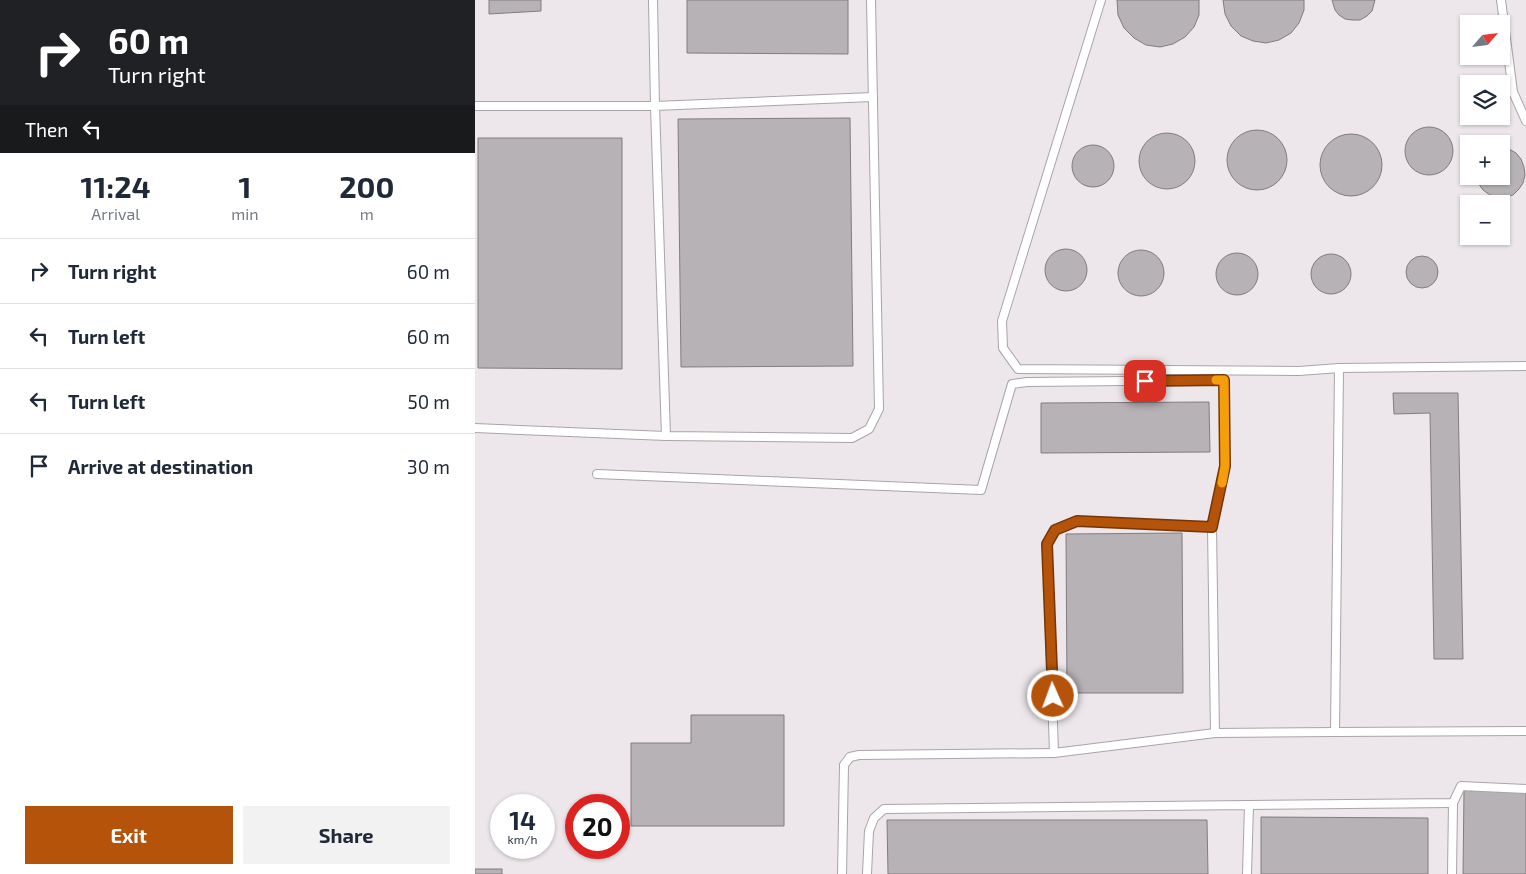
<!DOCTYPE html>
<meta charset="utf-8">
<style>
body{margin:0;font-family:"Exo 2",sans-serif;background:#f2f2f3;color:#1f2937;height:100vh;display:flex;flex-direction:column;font-size:19px;white-space:nowrap}
*{box-sizing:border-box;margin:0}
p{font-size:16px;color:#747a83}
.icon{flex:none;width:28px;height:28px;fill:none;stroke:currentColor;stroke-width:2;stroke-linecap:round;stroke-linejoin:round}
.map{position:relative;flex:1;overflow:hidden}
.drawer{display:flex;flex-direction:column;background:#fff;width:475px}
.drawer>*{flex:none}
.banner{background:#202124;color:#fff;overflow:hidden}
.needle{width:32px;rotate:62deg}
.tools{position:absolute;left:985px;top:15px;display:grid;gap:10px}
.tools a{display:grid;place-items:center;width:50px;height:50px;border-radius:0px;background:#fff;box-shadow:0 1px 4px #0004;font-size:25px}
.speed{position:absolute;left:15px;top:794px;display:flex;gap:10px;font-size:25px;font-weight:700;text-align:center}
.speed>*{display:grid;place-content:center;width:65px;height:65px;border-radius:50%;background:#fff;box-shadow:0 1px 4px #0004;line-height:1}
.speed small{font-size:12px;font-weight:400}
.speed .limit{border:8px solid #d22;background:#fff;color:#111}
.pin{position:absolute;display:grid;place-items:center;width:42px;height:42px;color:#fff;margin:-21px;border-radius:10px;box-shadow:0 2px 8px #0006}
.me{position:absolute;width:55px;margin:-28px;rotate:358deg;stroke-linejoin:round;filter:drop-shadow(0 0 4px #0008)}
.turn{display:flex;align-items:center;gap:18px;height:105px;padding:0 25px;font-size:22px}
.turn .icon{width:65px;height:65px;stroke-width:2.5}
.turn b{display:block;font-size:35px;line-height:42px}
.then{display:flex;align-items:center;height:48px;padding:0 25px;background:#0003;gap:10px;font-size:19px}
.eta{display:flex;justify-content:space-evenly;align-items:center;height:85px;text-align:center}
.eta b{font-size:30px;font-weight:700;line-height:35px}
.button{display:flex;gap:10px;margin-top:auto;padding:10px 25px}
.button a{flex:1;height:58px;border-radius:0px;background:#b45309;color:#fff;font-size:20px;font-weight:700;line-height:58px;text-align:center}
.button a+a{background:#f2f2f3;color:#1f2937}
ul{padding:0;list-style:none}
li{display:flex;align-items:center;gap:15px;height:65px;padding:0 25px;border-top:1px solid #e0e1e3}
li div{flex:1}
li b{display:block;font-size:19px}
li em{font-style:normal}
main{display:flex;flex:1;min-height:0}
.map>svg:first-child{display:block}
.building{fill:#b7b2b5;stroke:#827c80}
.lines{fill:none;stroke-linecap:round;stroke-linejoin:round}
.service-casing{stroke:#aaa4a8;stroke-width:10}
.service{stroke:#fff;stroke-width:8}
.route-casing{stroke:#753606;stroke-width:12}
.route{stroke:#b45309;stroke-width:9}
.slow{stroke:#f59e0b;stroke-width:9}
</style>
<main>
<section class="drawer">
<div class="banner">
<div class="turn"><svg class="icon" aria-label="right" viewBox="0 0 24 24"><path d="M7 20v-9h11M14 6l5 5-5 5"/></svg><div><b>60 m</b>Turn right</div></div>
<div class="then">Then<svg class="icon" aria-label="left" viewBox="0 0 24 24"><path d="M17 20v-9H6M10 6l-5 5 5 5"/></svg></div>
</div>
<div class="eta">
<div><b>11:24</b><p>Arrival</p></div>
<div><b>1</b><p>min</p></div>
<div><b>200</b><p>m</p></div>
</div>
<ul>
<li><svg class="icon" aria-label="right" viewBox="0 0 24 24"><path d="M7 20v-9h11M14 6l5 5-5 5"/></svg><div><b>Turn right</b></div><em>60 m</em></li>
<li><svg class="icon" aria-label="left" viewBox="0 0 24 24"><path d="M17 20v-9H6M10 6l-5 5 5 5"/></svg><div><b>Turn left</b></div><em>60 m</em></li>
<li><svg class="icon" aria-label="left" viewBox="0 0 24 24"><path d="M17 20v-9H6M10 6l-5 5 5 5"/></svg><div><b>Turn left</b></div><em>50 m</em></li>
<li><svg class="icon" aria-label="arrive" viewBox="0 0 24 24"><path d="M6 21V4h12l-3 4 3 4H6"/></svg><div><b>Arrive at destination</b></div><em>30 m</em></li>
</ul>
<div class="button"><a>Exit</a><a>Share</a></div>
</section>
<div class="map">
<svg width="1051" height="874" viewBox="0 0 1051 874">
<rect width="100%" height="100%" fill="#ede7eb"/>
<!-- building -->
<g class="building">
<polygon points="14,0 66,0 66,11 14,14"/>
<polygon points="212,0 373,0 373,54 212,53"/>
<polygon points="642,0 724,0 724,15 719,27 710,37 698,44 685,47 671,45 659,38 649,28 643,15"/>
<polygon points="748,0 829,0 829,10 824,23 816,33 804,40 791,43 778,41 766,36 756,26 750,14"/>
<polygon points="857,0 900,0 897,11 892,16 885,20 877,20 870,19 864,15 860,10"/>
<polygon points="375,118 378,366 206,367 203,119"/>
<circle cx="954" cy="151" r="24"/>
<circle cx="782" cy="160" r="30"/>
<circle cx="692" cy="161" r="28"/>
<circle cx="876" cy="165" r="31"/>
<polygon points="3,138 147,138 147,369 3,368"/>
<circle cx="618" cy="166" r="21"/>
<polygon points="1026,148 1034,149 1041,153 1046,159 1049,167 1050,175 1048,183 1044,189 1038,195 1030,197 1022,197 1015,195 1008,190 1003,183 1001,176 1026,176"/>
<circle cx="591" cy="270" r="21"/>
<circle cx="666" cy="273" r="23"/>
<circle cx="762" cy="274" r="21"/>
<circle cx="856" cy="274" r="20"/>
<circle cx="947" cy="272" r="16"/>
<polygon points="918,393 983,393 988,659 959,659 955,413 919,414"/>
<polygon points="734,402 735,452 566,453 566,403"/>
<polygon points="707,533 708,693 592,693 591,534"/>
<polygon points="216,715 309,715 309,826 156,826 156,743 216,743"/>
<polygon points="989,790 1051,791 1051,874 988,874"/>
<polygon points="786,817 953,818 953,874 786,874"/>
<polygon points="412,820 732,820 733,874 413,874"/>
<rect x="0" y="869" width="27" height="5"/>
</g>
<g class="lines">
<defs>
<g id="service">
<polyline points="626,0 527,321 528,348 543,369 824,371 864,368 860,732 1051,731"/>
<polyline points="1026,0 1038,92 1051,121"/>
<polyline points="0,106 180,106 178,0"/>
<polyline points="864,368 1051,366"/>
<polyline points="0,428 191,436 377,438 394,429 404,409 396,0"/>
<polyline points="191,436 180,106 398,97"/>
<polyline points="122,474 506,490 537,384 552,382 749,380 750,467 737,527 740,733 860,732"/>
<polyline points="737,527 602,521 580,530 572,544 579,753 740,733"/>
<polyline points="774,805 978,803 986,786 1051,789"/>
<polyline points="367,874 369,765 375,757 384,755 579,753"/>
<polyline points="392,874 394,831 399,818 409,809 774,805 772,874"/>
<polyline points="977,874 978,803"/>
</g>
</defs>
<!-- service casing -->
<use href="#service" class="service-casing"/>
<!-- service -->
<use href="#service" class="service"/>
</g>
<g class="lines">
<defs>
<polyline id="route" points="578,696 572,544 580,530 602,521 737,527 750,466 749,380 670,381"/>
</defs>
<!-- route casing -->
<use href="#route" class="route-casing"/>
<!-- route -->
<use href="#route" class="route"/>
<!-- slow -->
<polyline class="slow" points="741,380 749,380 750,466 747,483"/>
</g>
</svg>
<div class="tools">
<a><svg class="needle" viewBox="-14 -14 28 28"><path d="M0-13l5 13h-10z" fill="#e53935"/><path d="M0 13l5-13h-10z" fill="#747a83"/></svg></a>
<a><svg class="icon" aria-label="layers" viewBox="0 0 24 24"><path d="M12 4l9 5-9 5-9-5zM3 14l9 5 9-5"/></svg></a>
<a>+</a>
<a>−</a>
</div>
<div class="speed"><div>14<small>km/h</small></div><div class="limit">20</div></div>
<div class="pin" style="left:670px;top:381px;background:#d93025"><svg class="icon" aria-label="arrive" viewBox="0 0 24 24"><path d="M6 21V4h12l-3 4 3 4H6"/></svg></div>
<svg class="me" style="left:578px;top:696px" viewBox="-20 -20 40 40"><circle r="17" fill="#b45309" stroke="#fff" stroke-width="3"/><path d="M0-11L8 9 0 5-8 9z" fill="#fff"/></svg>
</div>
</main>
